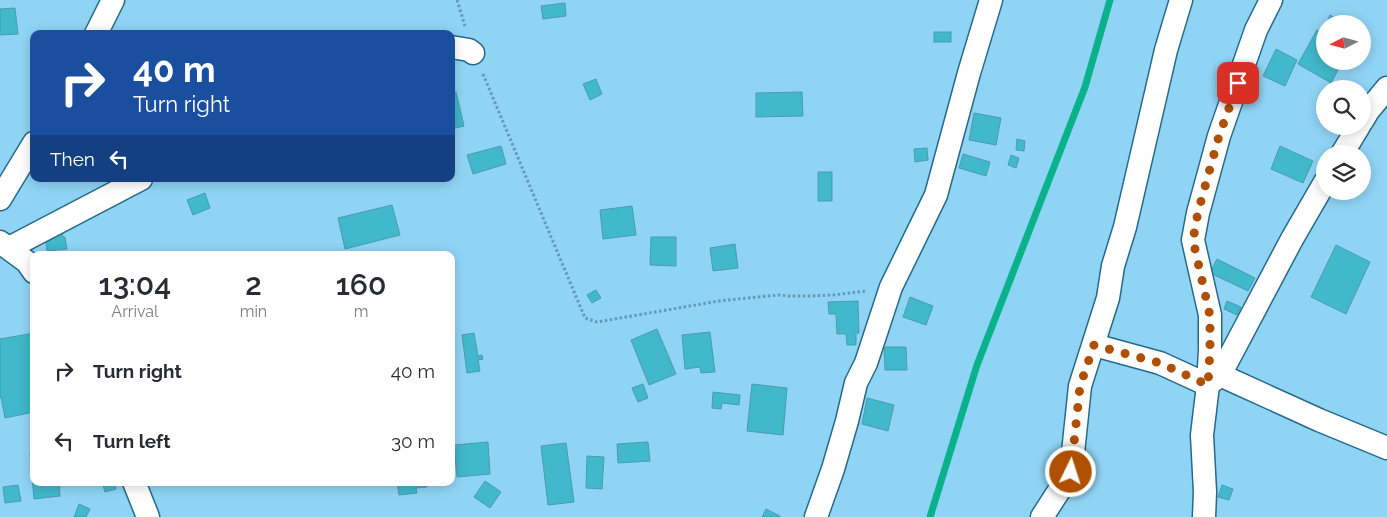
<!DOCTYPE html>
<style>
body{margin:0;font-family:Raleway,sans-serif;background:#f2f2f3;color:#2b2b33;height:100vh;display:flex;flex-direction:column;font-size:19px;white-space:nowrap}
*{box-sizing:border-box;margin:0}
p{font-size:16px;color:#7c7c81}
.icon{flex:none;width:28px;height:28px;fill:none;stroke:currentColor;stroke-width:2;stroke-linecap:round;stroke-linejoin:round}
.map{position:relative;flex:1;overflow:hidden}
.sheet{position:absolute;left:30px;top:251px;width:425px;height:235px;display:flex;flex-direction:column;background:#fff;border-radius:10px;box-shadow:0 2px 12px #0003}
.sheet>*{flex:none}
.banner{position:absolute;left:30px;top:30px;width:425px;height:152px;border-radius:10px;box-shadow:0 2px 12px #0003;background:#1a4fa0;color:#fff;overflow:hidden}
.needle{width:32px;rotate:264deg}
.controls{position:absolute;left:1316px;top:15px;display:grid;gap:10px}
.controls a{display:grid;place-items:center;width:55px;height:55px;border-radius:50%;background:#fff;box-shadow:0 2px 12px #0003;font-size:25px}
.pin{position:absolute;display:grid;place-items:center;width:42px;height:42px;color:#fff;margin:-21px;border-radius:10px;box-shadow:0 2px 8px #0006}
.me{position:absolute;width:55px;margin:-28px;rotate:4deg;stroke-linejoin:round;filter:drop-shadow(0 0 4px #0008)}
.turn{display:flex;align-items:center;gap:18px;height:105px;padding:0 20px;font-size:22px}
.turn .icon{width:65px;height:65px;stroke-width:2.5}
.turn b{display:block;font-size:35px;line-height:42px}
.then{display:flex;align-items:center;height:48px;padding:0 20px;background:#0003;gap:10px;font-size:19px}
.eta{display:flex;justify-content:space-evenly;align-items:center;height:85px;text-align:center}
.eta b{font-size:30px;font-weight:600;line-height:35px}
ul{padding:0;list-style:none}
li{display:flex;align-items:center;gap:15px;height:70px;padding:0 20px}
li div{flex:1}
li b{display:block;font-size:19px}
li em{font-style:normal}
.map>svg:first-child{display:block}
.lines{fill:none;stroke-linecap:round;stroke-linejoin:round}
.stream{stroke:#09b28b;stroke-width:7}
.building{fill:#41b8cb;stroke:#4a9dab}
.minor-casing{stroke:#256a88;stroke-width:25}
.path{stroke:#6399b3;stroke-width:3;stroke-dasharray:2.5 2.5;stroke-linecap:butt}
.minor{stroke:#fff;stroke-width:22}
.route{stroke:#af5000;stroke-width:9;stroke-dasharray:0 16.2}
</style>
<div class="map">
<svg width="1387" height="517" viewBox="0 0 1387 517">
<rect width="100%" height="100%" fill="#90d4f5"/>
<g class="lines">
<!-- stream -->
<polyline class="stream" points="930,517 977,365 1085,87 1110,0"/>
</g>
<!-- building -->
<g class="building">
<polygon points="565,3 566,16 543,19 541,6"/>
<polygon points="15,8 18,34 0,35 0,9"/>
<polygon points="1330,15 1345,24 1326,24"/>
<polygon points="1325,25 1325,61 1343,61 1331,83 1298,64 1317,30 1321,32"/>
<rect x="934" y="32" width="17" height="10"/>
<polygon points="1276,49 1297,60 1285,86 1263,76"/>
<polygon points="596,79 602,94 590,100 583,84"/>
<polygon points="456,92 464,126 451,129 451,93"/>
<polygon points="802,92 803,116 756,117 756,93"/>
<polygon points="974,113 1001,118 996,145 969,140"/>
<polygon points="1017,139 1025,141 1024,151 1016,150"/>
<polygon points="501,146 506,164 473,174 467,155"/>
<polygon points="1280,146 1313,161 1303,183 1271,169"/>
<polygon points="927,148 928,160 915,162 914,149"/>
<polygon points="963,154 990,162 986,176 959,168"/>
<polygon points="1011,155 1019,158 1016,168 1008,165"/>
<rect x="818" y="172" width="14" height="29"/>
<polygon points="205,193 210,208 193,215 187,200"/>
<polygon points="392,205 400,235 345,249 338,218"/>
<polygon points="632,206 636,235 603,239 600,210"/>
<polygon points="62,232 63,237 65,237 67,249 47,251 45,234"/>
<polygon points="651,237 676,237 676,266 650,265"/>
<polygon points="735,244 738,268 713,271 710,248"/>
<polygon points="1336,245 1370,262 1346,314 1311,297"/>
<polygon points="1217,259 1255,278 1248,291 1210,273"/>
<polygon points="596,290 601,298 592,303 587,295"/>
<polygon points="910,297 933,306 926,325 903,317"/>
<polygon points="858,301 859,333 856,333 856,345 847,345 846,334 837,334 836,314 829,314 828,302"/>
<polygon points="1227,301 1241,307 1237,315 1224,309"/>
<polygon points="657,329 676,374 649,385 631,340"/>
<polygon points="710,332 715,372 701,373 700,367 685,369 682,335"/>
<polygon points="34,333 34,412 5,418 1,397 0,398 0,339"/>
<polygon points="474,333 478,356 482,355 483,359 478,360 480,371 467,373 462,335"/>
<polygon points="884,347 906,347 907,370 885,370"/>
<polygon points="643,384 648,398 638,402 632,388"/>
<polygon points="752,384 787,388 783,435 747,431"/>
<polygon points="713,392 740,395 739,405 722,403 721,409 712,408"/>
<polygon points="867,398 894,405 888,431 862,424"/>
<polygon points="488,442 490,474 457,477 454,445"/>
<polygon points="648,442 650,461 618,463 617,444"/>
<polygon points="566,443 574,502 548,505 541,446"/>
<polygon points="34,453 34,482 59,482 60,496 34,499 30,454"/>
<polygon points="587,456 604,457 602,489 586,488"/>
<polygon points="485,481 501,492 490,508 474,497"/>
<polygon points="102,482 114,482 116,489 105,492"/>
<polygon points="397,482 426,482 427,487 416,488 417,493 399,495"/>
<polygon points="18,485 21,501 5,503 3,487"/>
<polygon points="1222,485 1233,489 1229,500 1218,497"/>
<polygon points="79,504 90,509 86,517 74,517"/>
<polygon points="766,509 780,516 780,517 762,517"/>
</g>
<g class="lines">
<defs>
<g id="minor">
<polyline points="96,34 113,0"/>
<polyline points="451,47 469,50 473,53"/>
<polyline points="1362,121 1368,111 1387,88"/>
<polyline points="1342,154 1359,126"/>
<polyline points="0,199 34,143"/>
<polyline points="0,242 27,262 34,272"/>
<polyline points="9,248 141,179"/>
<polyline points="1094,345 1160,363 1208,385"/>
<polyline points="1220,375 1319,420 1387,448"/>
<polyline points="1208,385 1220,375 1292,239 1325,182"/>
<polyline points="134,482 148,517"/>
<polyline points="816,517 833,469 847,421 856,383 866,363 891,287 936,195 969,73 991,0"/>
<polyline points="1042,517 1071,472 1080,386 1108,298 1113,266 1125,227 1166,50 1181,0"/>
<polyline points="1204,517 1205,492 1202,435 1208,385 1210,350 1210,315 1193,240 1198,213 1219,136 1256,30 1271,0"/>
</g>
</defs>
<!-- minor casing -->
<use href="#minor" class="minor-casing"/>
<!-- path -->
<g class="path">
<polyline points="457,0 465,26"/>
<polyline points="483,74 585,318 597,322 719,301 779,295 789,296 810,296 833,295 866,291"/>
</g>
<!-- minor -->
<use href="#minor" class="minor"/>
</g>
<g class="lines">
<!-- route -->
<polyline class="route" points="1071,472 1080,386 1094,345 1160,363 1208,385 1210,350 1210,316 1193,240 1198,212 1219,136 1238,83"/>
</g>
</svg>
<div class="controls">
<a><svg class="needle" viewBox="-14 -14 28 28"><path d="M0-13l5 13h-10z" fill="#e53935"/><path d="M0 13l5-13h-10z" fill="#7c7c81"/></svg></a>
<a><svg class="icon" aria-label="search" viewBox="0 0 24 24"><circle cx="10" cy="10" r="6"/><path d="M15 15l6 6"/></svg></a>
<a><svg class="icon" aria-label="layers" viewBox="0 0 24 24"><path d="M12 4l9 5-9 5-9-5zM3 14l9 5 9-5"/></svg></a>
</div>
<div class="pin" style="left:1238px;top:83px;background:#d93025"><svg class="icon" aria-label="arrive" viewBox="0 0 24 24"><path d="M6 21V4h12l-3 4 3 4H6"/></svg></div>
<svg class="me" style="left:1071px;top:472px" viewBox="-20 -20 40 40"><circle r="17" fill="#af5000" stroke="#fff" stroke-width="3"/><path d="M0-11L8 9 0 5-8 9z" fill="#fff"/></svg>
<div class="banner">
<div class="turn"><svg class="icon" aria-label="right" viewBox="0 0 24 24"><path d="M7 20v-9h11M14 6l5 5-5 5"/></svg><div><b>40 m</b>Turn right</div></div>
<div class="then">Then<svg class="icon" aria-label="left" viewBox="0 0 24 24"><path d="M17 20v-9H6M10 6l-5 5 5 5"/></svg></div>
</div>
<section class="sheet">
<div class="eta">
<div><b>13:04</b><p>Arrival</p></div>
<div><b>2</b><p>min</p></div>
<div><b>160</b><p>m</p></div>
</div>
<ul>
<li><svg class="icon" aria-label="right" viewBox="0 0 24 24"><path d="M7 20v-9h11M14 6l5 5-5 5"/></svg><div><b>Turn right</b></div><em>40 m</em></li>
<li><svg class="icon" aria-label="left" viewBox="0 0 24 24"><path d="M17 20v-9H6M10 6l-5 5 5 5"/></svg><div><b>Turn left</b></div><em>30 m</em></li>
</ul>
</section>
</div>
